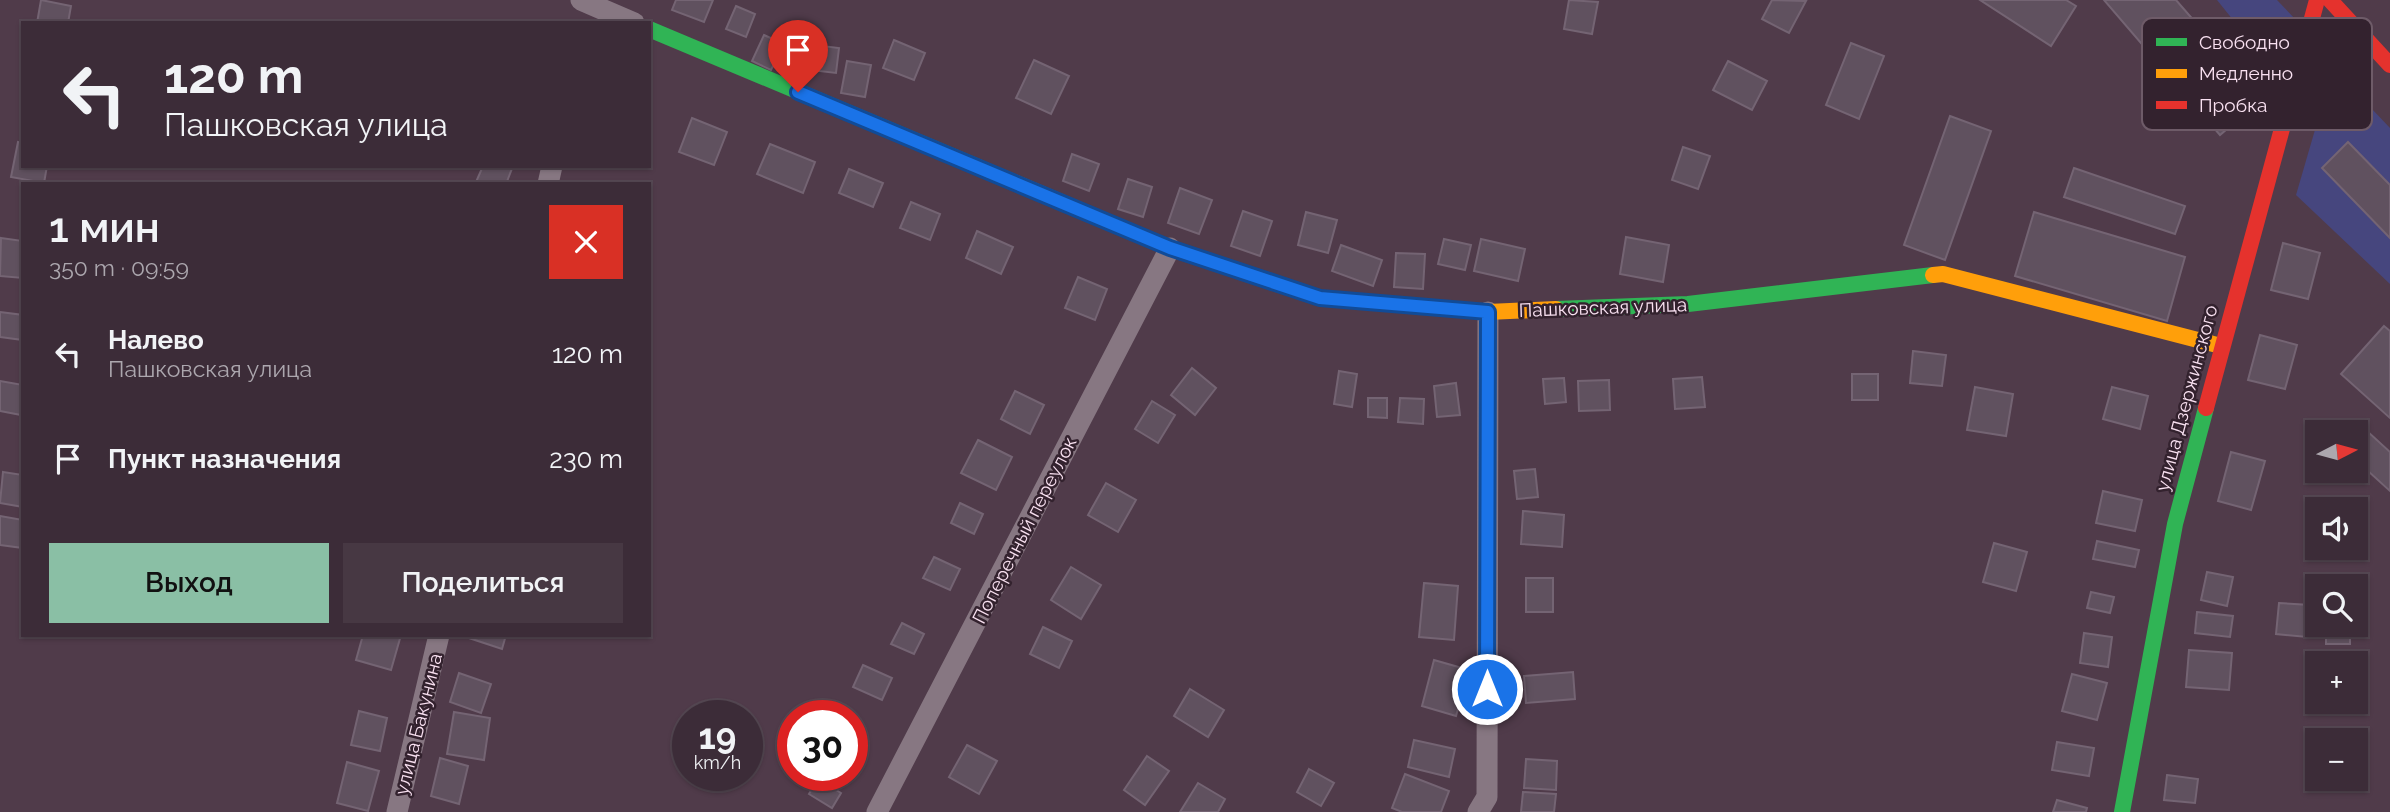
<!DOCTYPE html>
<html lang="ru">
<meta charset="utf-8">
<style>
body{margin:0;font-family:Raleway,sans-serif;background:#473843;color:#f1f3f6;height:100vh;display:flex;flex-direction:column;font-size:26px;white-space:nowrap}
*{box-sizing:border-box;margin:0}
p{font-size:23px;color:#aca7ae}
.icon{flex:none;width:38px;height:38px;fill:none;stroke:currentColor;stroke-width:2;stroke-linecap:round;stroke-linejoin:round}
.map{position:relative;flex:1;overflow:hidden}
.drawer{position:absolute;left:21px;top:182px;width:630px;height:455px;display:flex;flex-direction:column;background:#3c2c38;border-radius:0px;box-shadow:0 2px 5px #0004,0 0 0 2px #554853}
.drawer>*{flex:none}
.top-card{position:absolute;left:21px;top:21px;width:630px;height:147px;border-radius:0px;box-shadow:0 2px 5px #0004,0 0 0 2px #554853;background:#3c2c38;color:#f1f3f6;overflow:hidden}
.needle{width:46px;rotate:84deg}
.controls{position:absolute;left:2305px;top:420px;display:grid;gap:14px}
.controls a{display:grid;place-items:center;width:63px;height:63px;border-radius:0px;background:#3c2c38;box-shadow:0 2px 5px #0004,0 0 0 2px #554853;font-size:35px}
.speed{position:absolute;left:672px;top:700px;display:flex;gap:14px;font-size:35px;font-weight:700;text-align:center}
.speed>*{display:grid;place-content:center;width:91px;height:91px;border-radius:50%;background:#3c2c38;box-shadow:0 2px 5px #0004,0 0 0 2px #554853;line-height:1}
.speed small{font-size:18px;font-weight:400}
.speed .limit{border:10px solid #d22;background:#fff;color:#111}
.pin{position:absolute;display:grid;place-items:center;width:60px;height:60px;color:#fff;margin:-72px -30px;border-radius:50% 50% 50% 0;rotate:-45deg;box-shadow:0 0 7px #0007}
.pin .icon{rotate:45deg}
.me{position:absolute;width:77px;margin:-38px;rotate:0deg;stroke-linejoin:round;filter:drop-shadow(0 0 5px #0008)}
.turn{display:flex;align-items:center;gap:24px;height:147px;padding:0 28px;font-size:32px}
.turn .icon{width:91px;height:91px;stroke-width:2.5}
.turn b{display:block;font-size:49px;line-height:60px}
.round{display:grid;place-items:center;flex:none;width:74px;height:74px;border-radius:0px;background:#473843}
.summary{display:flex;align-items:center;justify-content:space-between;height:119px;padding:0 28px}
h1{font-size:42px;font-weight:600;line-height:52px}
.primary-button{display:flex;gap:14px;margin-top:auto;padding:14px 28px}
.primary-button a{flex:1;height:80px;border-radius:0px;background:#8abfa5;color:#111;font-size:28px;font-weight:600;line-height:80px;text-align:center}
.primary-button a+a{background:#473843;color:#f1f3f6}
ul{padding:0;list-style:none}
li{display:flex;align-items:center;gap:21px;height:105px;padding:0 28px}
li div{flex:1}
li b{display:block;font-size:26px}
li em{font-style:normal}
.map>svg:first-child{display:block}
.green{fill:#46467e}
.building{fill:#60515f;stroke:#746473;stroke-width:2}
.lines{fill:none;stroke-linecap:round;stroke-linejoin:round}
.street{stroke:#877782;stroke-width:21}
.fast{stroke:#30b455;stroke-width:16}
.slow{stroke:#ff9f0a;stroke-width:16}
.jam{stroke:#e5322d;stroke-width:16}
.route-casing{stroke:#114b97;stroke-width:18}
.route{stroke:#1a73e8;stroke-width:12}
.labels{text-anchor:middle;stroke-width:5;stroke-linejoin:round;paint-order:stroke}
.street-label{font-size:19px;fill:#f9e1f1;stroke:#33222e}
.key{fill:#33222e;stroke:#6e5b68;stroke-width:2}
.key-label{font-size:19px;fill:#f9e1f1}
</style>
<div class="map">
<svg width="2390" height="812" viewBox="0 0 2390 812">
<rect width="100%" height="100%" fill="#503b4a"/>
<!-- green -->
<g class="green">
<polygon points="2217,0 2277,0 2297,21 2285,61 2258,51"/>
<polygon points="2333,68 2390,128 2390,284 2296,195"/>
</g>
<!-- building -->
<g class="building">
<polygon points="41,0 71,6 68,23 37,23"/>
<polygon points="676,0 713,0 704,22 672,10"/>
<polygon points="1569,0 1598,2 1592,34 1564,29"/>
<polygon points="1772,0 1806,1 1789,33 1762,19"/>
<polygon points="1980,0 2066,0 2076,6 2051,46"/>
<polygon points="2104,0 2176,0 2262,99 2220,135"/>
<polygon points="736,6 755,14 746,37 726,29"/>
<polygon points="764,35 784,44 771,70 752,61"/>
<polygon points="894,40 925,53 914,80 883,68"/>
<polygon points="1851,43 1884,56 1859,119 1826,105"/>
<polygon points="814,45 839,48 836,73 810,70"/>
<polygon points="1034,60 1069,76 1051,114 1016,98"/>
<polygon points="847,61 871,65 865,97 841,93"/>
<polygon points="1728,61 1767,81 1752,110 1713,90"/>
<polygon points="1950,116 1991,131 1945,260 1904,245"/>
<polygon points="692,118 727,132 714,165 679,152"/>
<polygon points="18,142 23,143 23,166 47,166 44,183 11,177"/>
<polygon points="2348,142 2390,185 2390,238 2322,168"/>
<polygon points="770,144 815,162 803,193 757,174"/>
<polygon points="1683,147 1710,156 1698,189 1672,180"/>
<polygon points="1072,154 1099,164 1089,191 1063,181"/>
<polygon points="483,166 513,166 506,184 480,184 476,182"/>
<polygon points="2074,168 2185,206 2175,234 2064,197"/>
<polygon points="849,169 883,183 873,207 839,193"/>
<polygon points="1128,179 1152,187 1143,217 1118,209"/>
<polygon points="1180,188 1212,200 1199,234 1168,223"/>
<polygon points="911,202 940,214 930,240 900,228"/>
<polygon points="1243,211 1272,221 1260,256 1231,246"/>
<polygon points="1306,212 1337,220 1328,253 1298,245"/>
<polygon points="2034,212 2185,257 2167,321 2015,276"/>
<polygon points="977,231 1013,247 1001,274 966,258"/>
<polygon points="1626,237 1669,245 1663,282 1620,274"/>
<polygon points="1,238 23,241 23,278 0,276"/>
<polygon points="1444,239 1471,245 1465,270 1438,264"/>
<polygon points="1481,239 1525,249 1518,281 1474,271"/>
<polygon points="2283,243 2320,253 2308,299 2271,290"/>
<polygon points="1341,245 1382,260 1373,286 1332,271"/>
<polygon points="1396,253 1425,254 1423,289 1394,287"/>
<polygon points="1078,277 1107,289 1095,320 1065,308"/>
<polygon points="0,312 23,315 23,340 0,337"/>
<polygon points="2384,326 2390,331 2390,418 2341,374"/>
<polygon points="2260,335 2297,345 2285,389 2248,380"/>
<polygon points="1913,351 1946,355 1942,386 1910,383"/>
<polygon points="1192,368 1216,388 1195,415 1171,395"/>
<polygon points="1339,371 1357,374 1352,407 1334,404"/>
<rect x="1852" y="374" width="26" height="26"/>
<polygon points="1702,377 1705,407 1675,409 1673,379"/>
<polygon points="1564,378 1566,402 1545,404 1543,379"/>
<polygon points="1609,380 1610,410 1579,411 1578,381"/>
<polygon points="0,381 23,385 21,415 0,411"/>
<polygon points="1456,383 1460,415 1437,417 1434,386"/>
<polygon points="1975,387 2013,394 2006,436 1967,430"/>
<polygon points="2112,387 2148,396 2140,429 2103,419"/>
<polygon points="1015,391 1044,405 1030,434 1001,419"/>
<polygon points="1368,398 1387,398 1387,418 1368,417"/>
<polygon points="1400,398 1424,399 1423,424 1398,422"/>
<polygon points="1152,401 1175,415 1158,443 1135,429"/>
<polygon points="2355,420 2390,452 2390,491 2356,460 2356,432 2343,432"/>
<polygon points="978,440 1012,457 996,490 961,473"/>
<polygon points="2231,452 2265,461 2251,510 2218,501"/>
<polygon points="1535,469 1538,497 1517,499 1514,471"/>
<polygon points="3,472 23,475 23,507 0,503"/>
<polygon points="1106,483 1136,500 1118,532 1088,515"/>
<polygon points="2103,491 2142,500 2135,531 2096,523"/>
<polygon points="960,503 983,514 974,534 951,523"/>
<polygon points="1523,511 1564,515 1562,547 1521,544"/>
<polygon points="0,516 23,520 23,548 0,545"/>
<polygon points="2097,541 2139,550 2135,567 2093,559"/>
<polygon points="1994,543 2027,552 2016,591 1983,582"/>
<polygon points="934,557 960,569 950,590 923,578"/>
<polygon points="1071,567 1101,585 1081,619 1051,600"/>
<polygon points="2207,572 2233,577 2227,606 2201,600"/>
<rect x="1526" y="578" width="27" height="34"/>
<polygon points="1424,583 1458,586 1454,640 1419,637"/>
<polygon points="2091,592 2114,597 2110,613 2087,608"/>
<polygon points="2279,603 2310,605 2307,637 2276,634"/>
<polygon points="2197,612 2233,616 2230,637 2195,633"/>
<polygon points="902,623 924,634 914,654 891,644"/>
<rect x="2326" y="625" width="24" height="19"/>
<polygon points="1043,627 1072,641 1059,668 1030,654"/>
<polygon points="2084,633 2112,637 2108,667 2080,663"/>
<polygon points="363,635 401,635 391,670 356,660"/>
<polygon points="470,635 506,635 502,649 469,638"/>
<polygon points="2189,650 2232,653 2229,690 2186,687"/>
<polygon points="1434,660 1469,670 1456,716 1422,706"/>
<polygon points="863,665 892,678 882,700 853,687"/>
<polygon points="1573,672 1575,699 1526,703 1524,676"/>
<polygon points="459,673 491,684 481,713 450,702"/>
<polygon points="2072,674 2107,683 2097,720 2062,711"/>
<polygon points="1190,689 1224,710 1208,737 1174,716"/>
<polygon points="828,706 848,716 823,716"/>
<polygon points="359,711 387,718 380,751 351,745"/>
<polygon points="454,712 490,718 484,760 447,754"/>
<polygon points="1414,740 1455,749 1449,777 1408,767"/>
<polygon points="2057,742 2094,748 2089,776 2052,770"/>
<polygon points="967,745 997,761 979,794 949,777"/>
<polygon points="1147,756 1169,771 1145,805 1124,790"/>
<polygon points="440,758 468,766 459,804 431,796"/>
<polygon points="1526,759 1557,761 1556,790 1524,788"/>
<polygon points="347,762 379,771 368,811 337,803"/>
<polygon points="1309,769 1334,783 1321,806 1297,792"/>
<polygon points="1405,774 1449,791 1441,812 1402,812 1392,808"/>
<polygon points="2167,775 2198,779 2195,803 2164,800"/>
<polygon points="818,779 841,793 832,808 809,794"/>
<polygon points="1198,783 1225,799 1218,812 1180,812"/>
<polygon points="1523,792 1556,794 1554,812 1521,812"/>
<polygon points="2057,800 2087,808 2086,812 2053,812"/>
</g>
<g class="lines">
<!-- street -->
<g class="street">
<polyline points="581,0 634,23"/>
<polyline points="548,184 552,166"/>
<polyline points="397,812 439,635"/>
<polyline points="877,812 1170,248"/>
<polyline points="1478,812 1487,797 1488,312"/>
</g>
<!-- fast -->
<g class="fast">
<polyline points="649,29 978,167"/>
<polyline points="1556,309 1688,304 1933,275"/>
<polyline points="2122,812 2175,524 2206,408"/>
</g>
<!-- slow -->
<g class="slow">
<polyline points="978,167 1170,248 1320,298 1488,312 1556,309"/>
<polyline points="1933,275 1943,274 2221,346"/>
</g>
<!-- jam -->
<g class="jam">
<polyline points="2330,0 2390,65"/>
<polyline points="2206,408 2317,0"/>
</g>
</g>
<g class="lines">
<defs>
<polyline id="route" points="798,92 1170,248 1320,298 1488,312 1487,689"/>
</defs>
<!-- route casing -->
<use href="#route" class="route-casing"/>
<!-- route -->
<use href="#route" class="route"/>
</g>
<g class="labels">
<!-- street labels -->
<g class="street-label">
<text transform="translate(1603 307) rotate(-2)" y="7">Пашковская улица</text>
<text transform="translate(2186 398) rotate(-75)" y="7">улица Дзержинского</text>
<text transform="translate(1024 530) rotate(-63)" y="7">Поперечный переулок</text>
<text transform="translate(418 724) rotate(-76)" y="7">улица Бакунина</text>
</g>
</g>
<!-- legend -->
<rect x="2142" y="18" width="230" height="112" rx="10" class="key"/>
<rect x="2156" y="38" width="31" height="8" fill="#30b455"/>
<rect x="2156" y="69" width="31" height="9" fill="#ff9f0a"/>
<rect x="2156" y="101" width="31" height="8" fill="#e5322d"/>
<g class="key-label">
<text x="2199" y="49">Свободно</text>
<text x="2199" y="80">Медленно</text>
<text x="2199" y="112">Пробка</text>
</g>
</svg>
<div class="controls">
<a><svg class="needle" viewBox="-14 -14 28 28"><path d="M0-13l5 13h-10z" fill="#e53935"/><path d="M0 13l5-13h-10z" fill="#aca7ae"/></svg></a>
<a><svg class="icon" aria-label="sound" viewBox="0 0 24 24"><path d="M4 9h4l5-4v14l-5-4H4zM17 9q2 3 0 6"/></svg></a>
<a><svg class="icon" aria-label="search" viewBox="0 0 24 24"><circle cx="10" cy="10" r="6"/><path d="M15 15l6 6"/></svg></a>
<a>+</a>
<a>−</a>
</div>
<div class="speed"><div>19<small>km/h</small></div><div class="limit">30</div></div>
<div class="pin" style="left:798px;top:92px;background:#d93025"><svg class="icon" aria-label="arrive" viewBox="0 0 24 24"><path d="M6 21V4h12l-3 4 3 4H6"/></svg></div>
<svg class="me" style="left:1487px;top:689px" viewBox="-20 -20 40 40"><circle r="17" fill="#1a73e8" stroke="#fff" stroke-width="3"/><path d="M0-11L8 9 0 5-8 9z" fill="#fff"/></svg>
<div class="top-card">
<div class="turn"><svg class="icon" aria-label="left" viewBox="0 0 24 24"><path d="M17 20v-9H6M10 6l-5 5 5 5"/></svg><div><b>120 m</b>Пашковская улица</div></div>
</div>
<section class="drawer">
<div class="summary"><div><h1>1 мин</h1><p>350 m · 09:59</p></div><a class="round" style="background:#d93025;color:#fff"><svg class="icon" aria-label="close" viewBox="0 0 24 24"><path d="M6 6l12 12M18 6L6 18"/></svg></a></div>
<ul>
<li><svg class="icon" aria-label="left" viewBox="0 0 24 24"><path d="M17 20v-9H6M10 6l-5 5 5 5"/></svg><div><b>Налево</b><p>Пашковская улица</p></div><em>120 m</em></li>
<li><svg class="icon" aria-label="arrive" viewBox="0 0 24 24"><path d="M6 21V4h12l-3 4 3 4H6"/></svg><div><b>Пункт назначения</b></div><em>230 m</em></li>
</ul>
<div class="primary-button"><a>Выход</a><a>Поделиться</a></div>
</section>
</div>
